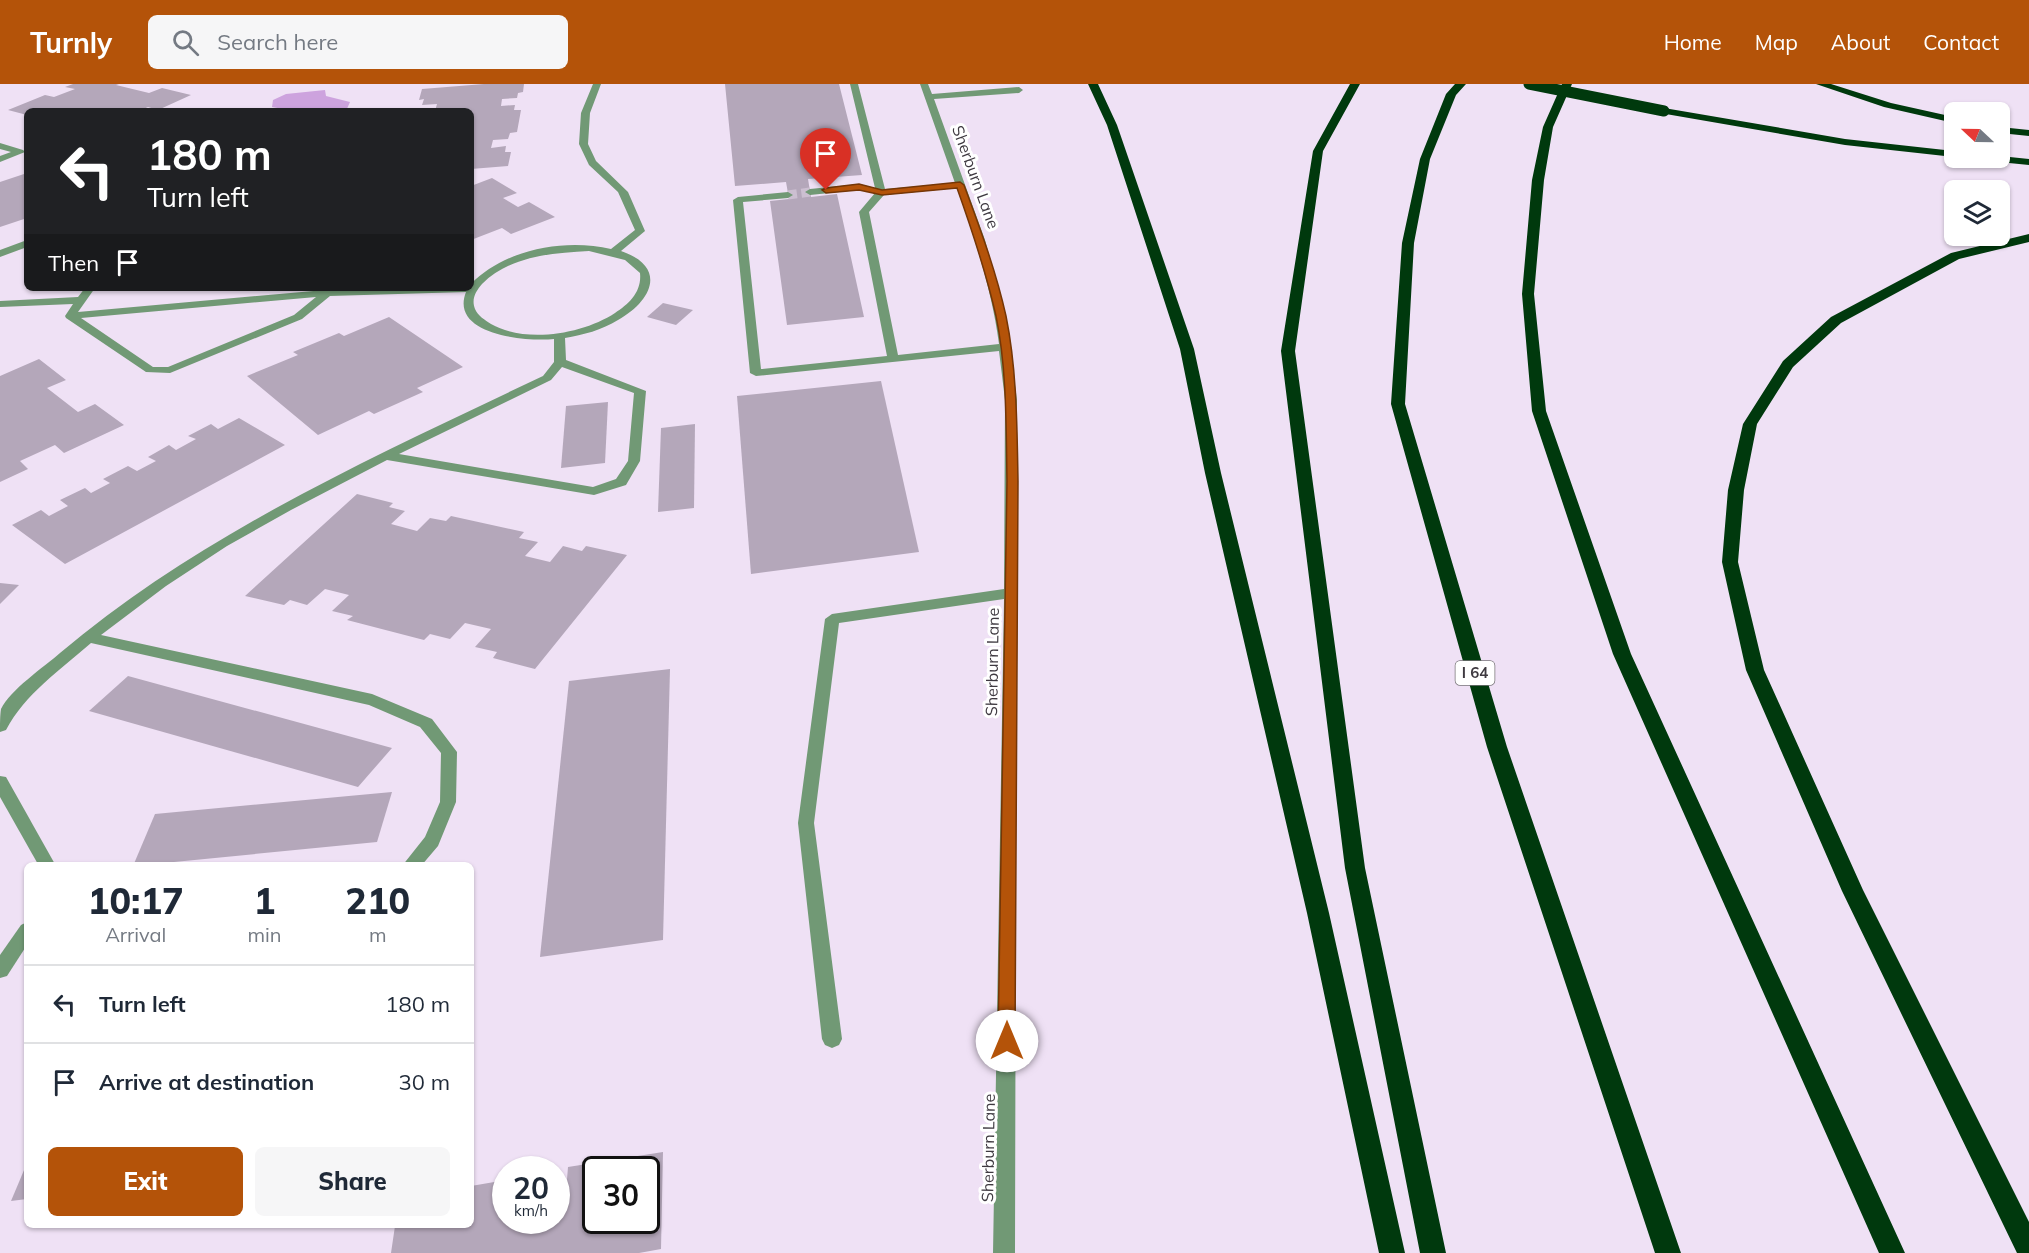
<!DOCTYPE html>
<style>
body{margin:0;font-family:Mulish,sans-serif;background:#f6f6f7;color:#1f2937;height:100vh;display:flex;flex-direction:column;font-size:22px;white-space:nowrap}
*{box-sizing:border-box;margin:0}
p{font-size:20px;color:#747a83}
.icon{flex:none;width:33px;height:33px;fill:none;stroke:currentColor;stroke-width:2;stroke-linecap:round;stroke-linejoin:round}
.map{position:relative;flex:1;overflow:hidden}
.drawer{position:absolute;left:24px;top:778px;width:450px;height:366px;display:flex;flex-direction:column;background:#fff;border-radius:9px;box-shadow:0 2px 4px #0004}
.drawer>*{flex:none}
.banner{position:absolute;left:24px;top:24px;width:450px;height:183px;border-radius:9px;box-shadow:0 2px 4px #0004;background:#202124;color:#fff;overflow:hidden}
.needle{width:39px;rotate:292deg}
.fabs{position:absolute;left:1944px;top:18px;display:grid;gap:12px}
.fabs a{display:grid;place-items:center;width:66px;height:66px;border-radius:9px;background:#fff;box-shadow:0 2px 4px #0004;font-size:30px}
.speed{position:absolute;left:492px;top:1072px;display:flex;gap:12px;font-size:30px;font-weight:700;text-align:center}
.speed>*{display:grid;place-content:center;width:78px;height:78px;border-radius:50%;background:#fff;box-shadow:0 2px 4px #0004;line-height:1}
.speed small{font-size:15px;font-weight:400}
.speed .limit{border:3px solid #111;border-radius:9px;background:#fff;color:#111}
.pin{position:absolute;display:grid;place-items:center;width:51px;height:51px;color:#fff;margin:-62px -26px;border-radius:50% 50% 50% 0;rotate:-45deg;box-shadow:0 0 6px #0007}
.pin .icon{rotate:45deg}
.me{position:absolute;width:66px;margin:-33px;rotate:0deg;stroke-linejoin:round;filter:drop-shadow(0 0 4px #0008)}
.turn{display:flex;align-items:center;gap:21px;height:126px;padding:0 24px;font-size:27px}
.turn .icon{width:78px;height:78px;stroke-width:2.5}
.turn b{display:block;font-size:42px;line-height:51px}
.then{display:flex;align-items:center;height:57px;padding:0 24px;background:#0003;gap:12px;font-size:22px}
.eta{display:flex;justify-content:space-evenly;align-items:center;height:102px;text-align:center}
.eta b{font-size:36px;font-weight:800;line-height:42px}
.action{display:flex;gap:12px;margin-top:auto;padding:12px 24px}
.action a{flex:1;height:69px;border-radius:9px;background:#b45309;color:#fff;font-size:24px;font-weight:800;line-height:69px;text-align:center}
.action a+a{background:#f6f6f7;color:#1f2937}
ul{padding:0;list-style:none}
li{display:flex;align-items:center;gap:18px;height:78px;padding:0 24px;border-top:2px solid #e0e1e3}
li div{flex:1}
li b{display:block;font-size:22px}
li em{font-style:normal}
header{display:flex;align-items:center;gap:36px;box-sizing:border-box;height:84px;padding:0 30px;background:#b45309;color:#fff}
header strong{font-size:28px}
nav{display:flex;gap:33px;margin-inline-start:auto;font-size:21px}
.search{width:420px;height:54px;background:#f6f6f7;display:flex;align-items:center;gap:15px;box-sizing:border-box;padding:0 21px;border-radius:9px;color:#747a83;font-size:22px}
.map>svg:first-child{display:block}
.water{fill:#cda3de}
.building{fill:#b4a7ba;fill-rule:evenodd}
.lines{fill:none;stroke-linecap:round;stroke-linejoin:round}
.minor-tunnel{stroke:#ccbfd1;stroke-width:9;stroke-dasharray:9 4.5;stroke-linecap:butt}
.minor{fill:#719975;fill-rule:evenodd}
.highway{fill:#00390d;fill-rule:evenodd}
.highway-bridge{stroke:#00390d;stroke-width:11}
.route{fill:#b45309;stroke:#753606;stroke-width:1.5}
.labels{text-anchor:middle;stroke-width:6;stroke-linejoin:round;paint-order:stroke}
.shield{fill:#fff;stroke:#787479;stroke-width:1.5}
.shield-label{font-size:15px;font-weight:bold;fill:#3e3940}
.street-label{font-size:16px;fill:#3e3940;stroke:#fff}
</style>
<header>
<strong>Turnly</strong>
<div class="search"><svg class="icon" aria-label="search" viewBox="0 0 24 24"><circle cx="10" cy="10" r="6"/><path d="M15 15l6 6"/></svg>Search here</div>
<nav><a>Home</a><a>Map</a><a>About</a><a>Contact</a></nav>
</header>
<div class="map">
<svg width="2029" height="1169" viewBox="0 0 2029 1169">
<rect width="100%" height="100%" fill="#efe1f5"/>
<!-- water -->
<polygon class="water" points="325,6 326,12 350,18 346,27 309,27 299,24 283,25 272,23 273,16 286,10"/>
<!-- building -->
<g class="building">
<polygon points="73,0 119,0 116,1 149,9 162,4 191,11 158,26 148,23 139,27 27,27 27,31 8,26 45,11 54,13 75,5 65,3"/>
<polygon points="484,0 524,0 523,8 518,9 517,14 502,15 501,22 515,21 514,26 521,26 517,48 510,49 508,55 493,56 491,64 506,62 505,68 511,68 508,82 471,85 471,27 435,27 437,20 422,21 424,15 419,16 422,5"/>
<polygon points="725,0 839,0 862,91 808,95 811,113 837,110 864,233 787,241 770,117 789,115 786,98 735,102"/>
<polygon points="27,89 27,134 0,143 0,98"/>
<polygon points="492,94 517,109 503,114 518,123 529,118 555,133 511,150 502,144 471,156 471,102"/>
<polygon points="663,219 693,226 676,241 647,233"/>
<polygon points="389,233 463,283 417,304 423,308 374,330 369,327 318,351 247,292 298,271 293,268 339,249 344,252"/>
<polygon points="39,275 66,296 47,304 78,328 95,320 124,341 64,369 55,361 20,377 28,385 0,398 0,292"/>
<polygon points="881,297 919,468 751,490 737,312"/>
<polygon points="608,318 605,379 561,384 566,322"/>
<polygon points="239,334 285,361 65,480 12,441 41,426 49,432 68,422 60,416 85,404 91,409 110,399 103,395 128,382 137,387 156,377 148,373 169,361 176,366 196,355 188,352 211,340 218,345"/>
<polygon points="695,340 694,424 658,428 661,344"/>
<polygon points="357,410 393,419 389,423 405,427 391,440 417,447 430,434 446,437 451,432 524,448 519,454 538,458 525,472 550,478 563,462 582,467 586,462 627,471 535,585 493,574 497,568 475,563 491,545 465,539 450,555 430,550 424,556 347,536 353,532 332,527 349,511 325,505 307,521 290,516 284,521 245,512"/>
<polygon points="0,499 19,501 0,520"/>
<polygon points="670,585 663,856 540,873 569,597"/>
<polygon points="128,592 392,664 358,703 89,627"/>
<polygon points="392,708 377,758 133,782 155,730"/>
<path d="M663,1068L661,1165L639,1169H391L395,1142H471V1102L506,1096L503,1131L506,1130V1137H556V1122L565,1120L568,1083ZM596,1086H646V1137H596Z"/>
<polygon points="27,1079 27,1115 11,1117"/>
</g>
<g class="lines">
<!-- minor-tunnel -->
<polyline class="minor-tunnel" points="788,111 810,108"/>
<!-- minor -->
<g class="minor">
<path d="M593,0H601L590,29L588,60L596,77L628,108L645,147L621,167C668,183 652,217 618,236C602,246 583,251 565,254L566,276L646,307L640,377L626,401L594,411L387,376L291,426L227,462L166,502L101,551L372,610L432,635L457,668L456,718L438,762L421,782H402L425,753L440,718L441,669L420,643L369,621L91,559C60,586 25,610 6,646L0,648C0,641 0,631 1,625C10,606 44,583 60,569C202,449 375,372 543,292L554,278V255C527,258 449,251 466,208L330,212L302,235L170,289L146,288L66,234L65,232L73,220L0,223V217L78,213L85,204H95L78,228L347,204H471V200C505,165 565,154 611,165L635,146L618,108L589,81L579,60L581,29ZM589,167L625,176L640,189C642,208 629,220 615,229C583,250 526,260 491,240C485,236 478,232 475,225C471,215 476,207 482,200C510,172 552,169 589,167ZM316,213L294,231L168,283H153L81,234ZM562,283L634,309L628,377L616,395L593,403L399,370L551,296Z"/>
<path d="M850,0H858L885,105L955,99L920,0H928L932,10L1019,3L1023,6L1019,9L934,15L985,156L1006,233L1017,316L1015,1169H993L1004,515L839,539L814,739L842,955L839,961L832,964L825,961L822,955L798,739L825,535L832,530L1004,505L1005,316L999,267L756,292L750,289L733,116L738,113L788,108L793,111L788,114L743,118L761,285L887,272L859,128L875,109L859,106L810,111L805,108L810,105L859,100L875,104ZM957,104C975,155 992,207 999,260L898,271L869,128L884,111Z"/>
<polygon points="0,59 23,66 25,68 0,78 0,72 11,68 0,65"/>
<polygon points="27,156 27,163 0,173 0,166"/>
<polygon points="0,692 6,693 56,782 39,782 0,713"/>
<polygon points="27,838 27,861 7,892 0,894 0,871 21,841"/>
</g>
<!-- highway -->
<g class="highway">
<polygon points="1088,0 1098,0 1117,41 1194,265 1221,389 1329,829 1405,1169 1379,1169 1307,829 1205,389 1180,265 1107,41"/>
<polygon points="1350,0 1360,0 1323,67 1295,267 1365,784 1446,1169 1420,1169 1345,784 1281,267 1313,67"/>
<polygon points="1455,0 1466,0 1456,11 1430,75 1414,159 1405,320 1507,663 1681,1169 1655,1169 1487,663 1391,320 1402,159 1420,75 1446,10"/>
<polygon points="1562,0 1572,0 1553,43 1544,96 1534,210 1546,327 1631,570 1905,1169 1879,1169 1613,570 1532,327 1522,210 1532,96 1543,43"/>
<polygon points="1816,0 1831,0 1891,19 1954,33 1954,39 1884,23"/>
<polygon points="1664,24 1845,55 1954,67 1954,73 1845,61 1660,29 1660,25"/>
<polygon points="2000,43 2029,46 2029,52 2000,49"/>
<polygon points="2000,72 2029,75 2029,81 1989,77 1984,74"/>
<polygon points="2029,150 2029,158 1959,175 1841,239 1793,283 1757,340 1744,406 1738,478 1764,586 1863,806 2029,1138 2029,1169 2017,1169 1842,807 1746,586 1722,478 1728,406 1743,340 1783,277 1831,233 1951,169"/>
</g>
<!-- highway-bridge -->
<polyline class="highway-bridge" points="1529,0 1664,27"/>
</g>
<!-- route -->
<path class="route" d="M960,98L964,101C980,144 996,187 1006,232C1017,286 1017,343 1018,397L1015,957L1013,962L1007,965L1000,962L998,957L1007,397C1006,343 1007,285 996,232C986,188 972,146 957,104L882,111L859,106L826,109L822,106L826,104L859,100L882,106Z"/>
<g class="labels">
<!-- shield labels -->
<rect class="shield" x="1455.5" y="577" width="39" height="24" rx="4.5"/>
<g class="shield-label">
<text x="1475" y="594">I 64</text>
</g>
<!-- street labels -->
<g class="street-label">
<text transform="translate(976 93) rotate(70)" y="6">Sherburn Lane</text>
<text transform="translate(992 578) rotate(-89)" y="6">Sherburn Lane</text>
<text transform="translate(988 1064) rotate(-89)" y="6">Sherburn Lane</text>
</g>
</g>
</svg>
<div class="fabs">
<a><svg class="needle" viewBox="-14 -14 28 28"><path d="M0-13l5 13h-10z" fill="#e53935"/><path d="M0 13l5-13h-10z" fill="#747a83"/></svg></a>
<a><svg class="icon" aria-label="layers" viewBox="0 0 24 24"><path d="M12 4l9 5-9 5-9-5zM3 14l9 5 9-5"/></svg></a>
</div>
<div class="speed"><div>20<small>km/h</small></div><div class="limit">30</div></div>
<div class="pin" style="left:826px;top:106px;background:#d93025"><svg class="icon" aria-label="arrive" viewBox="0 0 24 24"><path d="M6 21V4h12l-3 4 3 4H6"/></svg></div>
<svg class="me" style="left:1007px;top:957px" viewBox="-20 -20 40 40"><circle r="19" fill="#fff"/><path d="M0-13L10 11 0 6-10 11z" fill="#b45309"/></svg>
<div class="banner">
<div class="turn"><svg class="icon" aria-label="left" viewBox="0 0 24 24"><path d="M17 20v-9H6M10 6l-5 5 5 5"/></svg><div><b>180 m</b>Turn left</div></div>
<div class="then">Then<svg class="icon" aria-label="arrive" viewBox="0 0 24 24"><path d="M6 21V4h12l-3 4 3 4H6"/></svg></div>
</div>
<section class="drawer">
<div class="eta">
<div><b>10:17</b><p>Arrival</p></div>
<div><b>1</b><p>min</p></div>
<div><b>210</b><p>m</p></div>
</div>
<ul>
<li><svg class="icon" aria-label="left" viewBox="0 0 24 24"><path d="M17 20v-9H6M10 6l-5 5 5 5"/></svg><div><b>Turn left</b></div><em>180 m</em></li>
<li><svg class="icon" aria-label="arrive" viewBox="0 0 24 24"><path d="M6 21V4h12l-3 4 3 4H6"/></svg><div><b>Arrive at destination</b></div><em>30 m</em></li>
</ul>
<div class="action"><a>Exit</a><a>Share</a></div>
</section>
</div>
